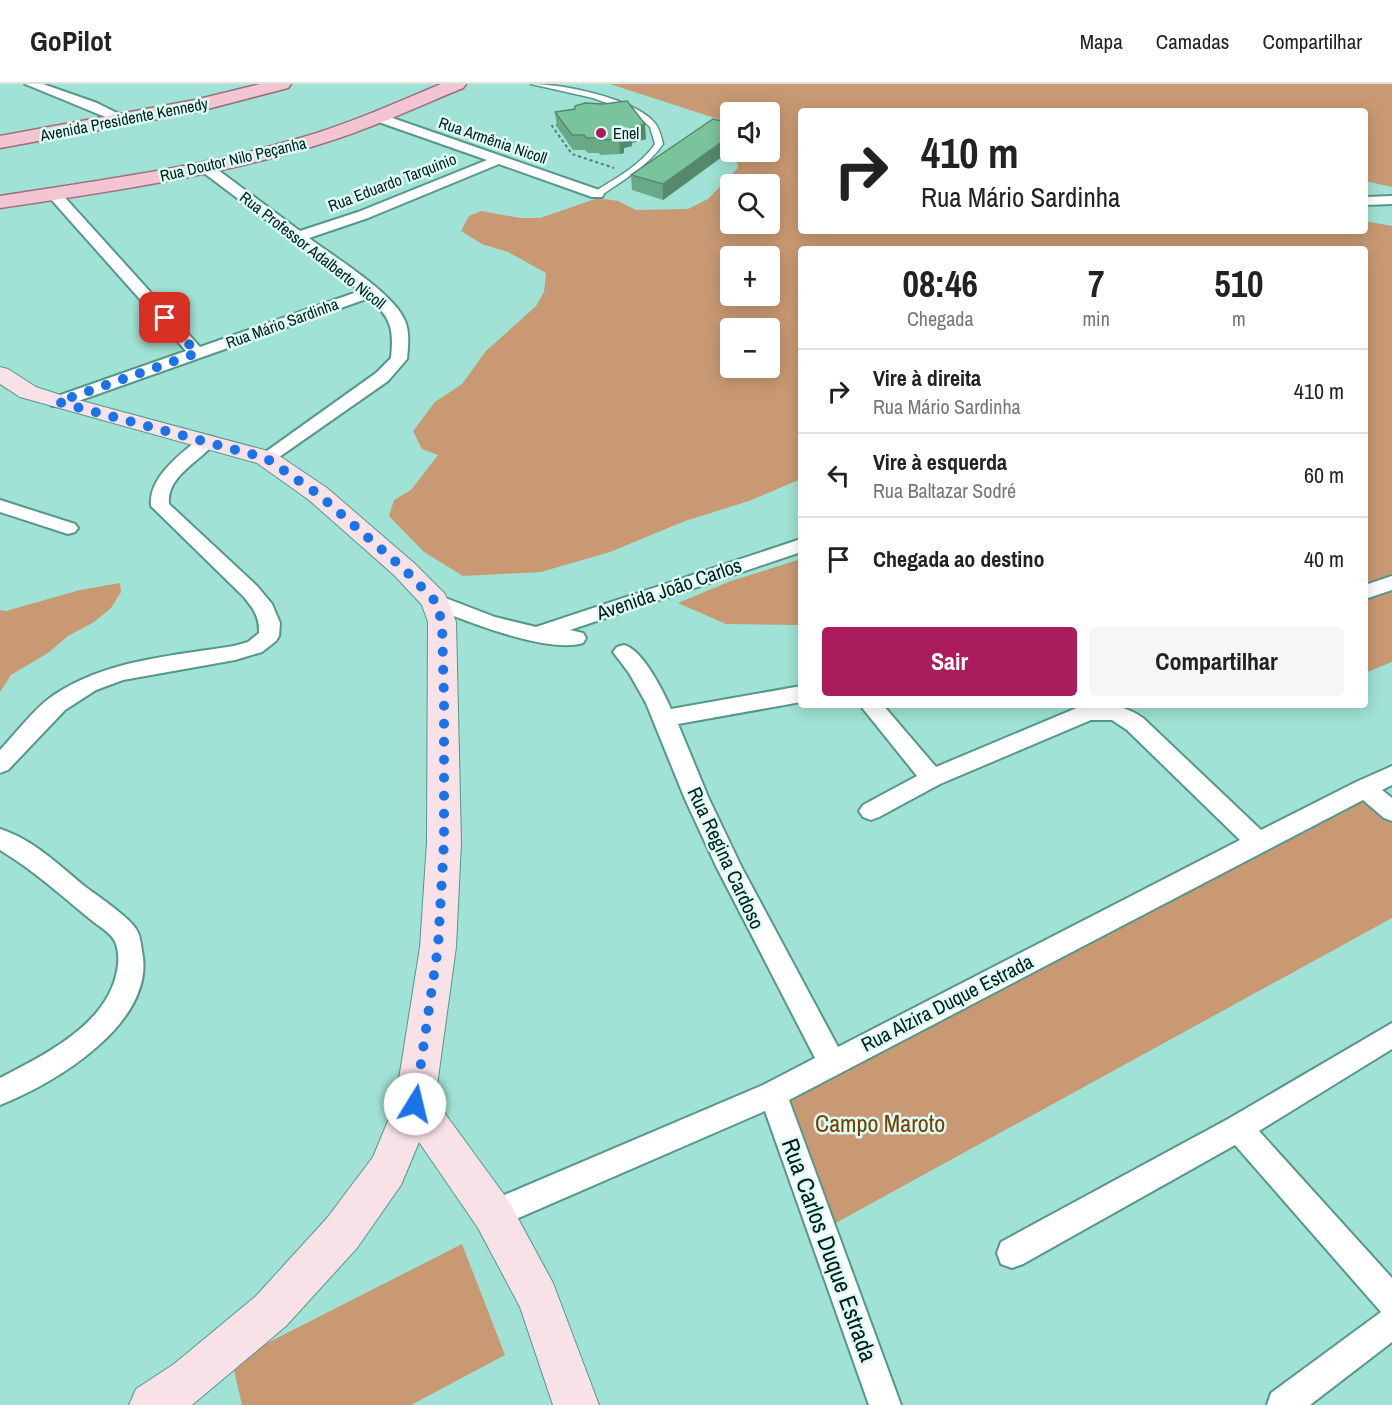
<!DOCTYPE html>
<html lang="pt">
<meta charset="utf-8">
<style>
body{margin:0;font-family:"Archivo Narrow",sans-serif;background:#f6f6f6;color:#222;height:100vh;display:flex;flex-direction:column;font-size:22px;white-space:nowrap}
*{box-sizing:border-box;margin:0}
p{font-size:20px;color:#767676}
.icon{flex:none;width:33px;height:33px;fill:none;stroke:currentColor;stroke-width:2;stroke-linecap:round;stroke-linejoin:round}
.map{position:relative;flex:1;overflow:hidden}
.drawer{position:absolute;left:798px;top:162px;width:570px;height:462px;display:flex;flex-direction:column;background:#fff;border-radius:6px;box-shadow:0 3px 15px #0003}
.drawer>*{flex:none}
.hud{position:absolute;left:798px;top:24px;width:570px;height:126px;border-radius:6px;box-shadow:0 3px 15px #0003;background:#fff;color:#222;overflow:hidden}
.tools{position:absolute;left:720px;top:18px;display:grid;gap:12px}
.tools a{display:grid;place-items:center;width:60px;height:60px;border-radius:6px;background:#fff;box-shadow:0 3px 15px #0003;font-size:30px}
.pin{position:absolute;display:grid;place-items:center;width:51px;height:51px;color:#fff;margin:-26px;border-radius:12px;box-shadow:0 3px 9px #0006}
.me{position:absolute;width:66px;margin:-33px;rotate:9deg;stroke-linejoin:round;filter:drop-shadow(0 0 4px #0008)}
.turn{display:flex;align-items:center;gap:21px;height:126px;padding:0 24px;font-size:27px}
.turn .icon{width:78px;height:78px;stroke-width:2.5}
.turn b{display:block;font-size:42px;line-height:51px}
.eta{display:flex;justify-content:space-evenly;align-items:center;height:102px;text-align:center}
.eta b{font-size:36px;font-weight:800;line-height:42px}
.action{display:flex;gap:12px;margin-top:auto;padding:12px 24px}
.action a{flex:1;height:69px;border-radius:6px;background:#aa1c5c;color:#fff;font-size:24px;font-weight:800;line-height:69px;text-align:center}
.action a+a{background:#f6f6f6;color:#222}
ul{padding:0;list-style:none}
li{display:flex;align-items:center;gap:18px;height:84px;padding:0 24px;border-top:2px solid #e0e0e0}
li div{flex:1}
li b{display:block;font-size:22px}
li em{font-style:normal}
header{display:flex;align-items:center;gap:36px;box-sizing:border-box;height:84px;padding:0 30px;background:#fff;border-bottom:2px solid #e0e0e0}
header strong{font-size:28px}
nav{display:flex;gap:33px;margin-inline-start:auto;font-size:21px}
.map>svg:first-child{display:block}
.green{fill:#c99973;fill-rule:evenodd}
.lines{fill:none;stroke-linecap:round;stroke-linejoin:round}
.lane-casing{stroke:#56978a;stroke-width:3}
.street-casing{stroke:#56978a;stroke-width:4}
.secondary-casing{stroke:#56978a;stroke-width:2}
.primary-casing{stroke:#9a707d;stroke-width:3}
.path{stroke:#4e7b73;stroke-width:2;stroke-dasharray:3 3;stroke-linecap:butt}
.lane{fill:#fff;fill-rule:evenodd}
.street{fill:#fff;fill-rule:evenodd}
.secondary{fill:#f9e1e8;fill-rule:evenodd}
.primary{fill:#f3c4d1;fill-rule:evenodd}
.wall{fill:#69a987}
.shaded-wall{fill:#55896e}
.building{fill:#7ac49d;stroke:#55896e;stroke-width:1.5}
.route{stroke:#1a73e8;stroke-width:10;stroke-dasharray:0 18}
.poi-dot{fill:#aa1c5c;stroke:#dcfcf5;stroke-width:2}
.labels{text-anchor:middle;stroke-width:5;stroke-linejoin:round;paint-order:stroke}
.far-street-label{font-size:16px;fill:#031d19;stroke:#dcfcf5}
.far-poi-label{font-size:16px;fill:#031d19;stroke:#dcfcf5;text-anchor:start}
.street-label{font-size:20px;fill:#031d19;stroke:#dcfcf5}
.near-park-label{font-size:24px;fill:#743f01;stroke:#dcfcf5}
.near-street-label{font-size:24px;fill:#031d19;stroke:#dcfcf5}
</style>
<header>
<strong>GoPilot</strong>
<nav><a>Mapa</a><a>Camadas</a><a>Compartilhar</a></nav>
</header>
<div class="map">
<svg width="1392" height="1321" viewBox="0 0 1392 1321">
<rect width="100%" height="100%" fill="#a0e2d5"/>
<!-- green -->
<g class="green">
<path d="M610,0H1392V103L1365,97V27H801V147H1365V137L1392,142V578L1365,589V165H801V395L749,417L685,437L610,468L541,488L463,492L424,468L389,432L394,416L411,406L438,371L422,365L413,347L435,318L462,300L486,267L536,222L544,208L546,189L508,168L482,160L461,147L469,132L481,127L520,134H540L598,114L618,117L636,126L688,125L708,115L738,84L736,70L741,68H770V28H730V39ZM730,100H770V140H730ZM730,172H770V212H730ZM730,244H770V284H730Z"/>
<polygon points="801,475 801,541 726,540 678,519 731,497"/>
<polygon points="120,499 121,508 111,524 94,538 68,552 48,569 11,591 0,608 0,526 6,527 80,506"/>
<polygon points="1366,712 1392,735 1392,834 832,1141 784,1016"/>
<polygon points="462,1160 505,1271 411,1321 242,1321 232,1277"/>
</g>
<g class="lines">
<defs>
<path id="lane" d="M531,0C563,0 632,14 654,38C660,45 661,52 663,60C647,83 622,97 600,112H594V108C616,94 641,81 655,60L650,43L639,33L626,26L593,14Z"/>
<g id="street">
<polygon points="25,0 43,0 97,19 131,36 130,39 120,39"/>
<path d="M378,29L602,107L604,110L602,113H592L499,80L368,134L309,154C334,173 394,209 405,237C410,249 408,263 407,275L388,297L272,378H260L257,374L376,289L391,274C394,244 391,234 369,214L64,322H52L49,318L52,314L186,267L49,113L47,110L49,107H59L200,263L360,207L200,86L198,83L200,80H210L300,147L358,128L487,76L373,36L372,33Z"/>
<polygon points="1392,112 1392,120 1365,121 1365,113"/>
<path d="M207,352L213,353L216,357C202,377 166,391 169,420L257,502L272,520L280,539L279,552L276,557L262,568L235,576L123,596L96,606L65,626L8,686L0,689V666C16,649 32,627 51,613C104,576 172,572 234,562L248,558L259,549C260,533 253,524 243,512L151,422C148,393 181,370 201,353Z"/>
<polygon points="0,416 75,440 78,444 75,448 68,450 0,428"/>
<path d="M801,455V468L570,546L583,549L586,554L583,559C546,570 464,536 428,522L425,517L428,512L435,510L495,533L536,543Z"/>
<polygon points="1392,492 1392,506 1365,515 1365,501"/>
<path d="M624,561C643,566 663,607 671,625L801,602V618L678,640L709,715L741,782L838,963L1240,756L1127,646L1112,636H1091L940,700L879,733L871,736L863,733L859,727L863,721L917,692L860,621H883L936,683L1079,623C1101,617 1125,621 1143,634L1261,746L1356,698L1392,682V701L1382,706L1392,714V737L1384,734L1363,716L789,1016L901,1321H869L765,1027L493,1145L483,1140L478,1130L483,1120L763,1001L815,974L716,782L685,715L646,619L629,589L613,568L617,563Z"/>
<path d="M0,745C32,755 58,780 83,801C96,811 128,832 136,845C140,851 141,859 142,867C157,938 56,999 0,1021V994C44,971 107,941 117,887C119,878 119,864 114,856C110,848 97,841 90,835C61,811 33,786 0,766Z"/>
<polygon points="1392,939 1392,965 1259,1047 1392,1194 1392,1258 1310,1321 1267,1321 1271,1309 1381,1228 1235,1061 1023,1180 1012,1184 1001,1180 997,1169 1001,1158 1228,1035"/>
</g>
<polygon id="secondary" points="0,283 8,285 36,303 67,313 275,369 327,404 414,479 445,510 456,538 461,758 456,863 435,1016 508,1116 553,1199 599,1321 553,1321 520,1223 478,1144 419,1058 401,1101 357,1164 286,1242 192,1321 129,1321 136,1305 174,1280 256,1212 327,1134 373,1073 395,1020 420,863 427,758 428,538 422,521 394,491 309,416 257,379 20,313 0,300"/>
<g id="primary">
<polygon points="260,0 291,0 288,4 196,28 0,64 0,52 195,16"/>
<path d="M441,0H466L463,4C414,24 366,47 314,62C212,93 106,108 0,124V112C101,96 202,83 300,54C349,40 395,19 441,0Z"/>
</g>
</defs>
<!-- lane casing -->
<use href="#lane" class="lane-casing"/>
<!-- street casing -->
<use href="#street" class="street-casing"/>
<!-- secondary casing -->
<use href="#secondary" class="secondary-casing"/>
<!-- primary casing -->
<use href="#primary" class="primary-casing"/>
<!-- path -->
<polyline class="path" points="559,41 552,42 572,70 614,84"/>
<!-- lane -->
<use href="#lane" class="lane"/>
<!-- street -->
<use href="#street" class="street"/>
<!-- secondary -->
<use href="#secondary" class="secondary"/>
<!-- primary -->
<use href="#primary" class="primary"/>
</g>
<!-- wall -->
<g class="wall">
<polygon points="555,28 646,55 632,59 632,62 624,64 624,69 620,70 600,71 599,69 588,69 585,66 573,66 557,43"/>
<polygon points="730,39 730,67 663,116 632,106 631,91"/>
</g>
<!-- shaded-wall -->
<g class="shaded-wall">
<polygon points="645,40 646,55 632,59 632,62 624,64 624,69 620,70 619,55 621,50 631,44"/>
<polygon points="730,52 730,67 663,116 663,100"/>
</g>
<!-- building -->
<g class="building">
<polygon points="627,17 645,40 631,44 631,47 621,50 624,54 619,55 599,56 599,54 587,54 584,51 572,51 555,28 575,25 575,22 585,19 603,20"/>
<polygon points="713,35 730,39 730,52 663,100 631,91"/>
</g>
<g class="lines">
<!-- route -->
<polyline class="route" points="165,234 197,269 58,318 266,374 318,410 404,485 435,517 442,538 444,617 444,758 438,863 415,1020"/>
</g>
<!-- markers -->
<circle class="poi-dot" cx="601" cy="49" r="6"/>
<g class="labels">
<!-- far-street labels -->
<g class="far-street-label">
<text transform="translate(124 35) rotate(-11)" y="6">Avenida Presidente Kennedy</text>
<text transform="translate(493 56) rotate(19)" y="6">Rua Armênia Nicoll</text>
<text transform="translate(233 75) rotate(-13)" y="6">Rua Doutor Nilo Peçanha</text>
<text transform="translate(392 98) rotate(-21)" y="6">Rua Eduardo Tarquinio</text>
<text transform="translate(313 166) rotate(38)" y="6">Rua Professor Adalberto Nicoll</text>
<text transform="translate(282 239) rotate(-20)" y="6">Rua Mário Sardinha</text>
</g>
<!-- far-poi labels -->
<g class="far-poi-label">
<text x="613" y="55">Enel</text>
</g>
<!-- street labels -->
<g class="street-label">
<text transform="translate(669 505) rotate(-19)" y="7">Avenida João Carlos</text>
<text transform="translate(726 774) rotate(65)" y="7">Rua Regina Cardoso</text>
<text transform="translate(947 919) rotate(-27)" y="7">Rua Alzira Duque Estrada</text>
</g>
<!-- near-park labels -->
<g class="near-park-label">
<text x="880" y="1048">Campo Maroto</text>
</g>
<!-- near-street labels -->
<g class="near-street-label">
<text transform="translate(829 1166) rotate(70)" y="8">Rua Carlos Duque Estrada</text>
</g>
</g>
</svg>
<div class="tools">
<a><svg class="icon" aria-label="sound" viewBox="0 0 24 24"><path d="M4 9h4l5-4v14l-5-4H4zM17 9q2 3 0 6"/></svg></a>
<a><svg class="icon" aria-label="search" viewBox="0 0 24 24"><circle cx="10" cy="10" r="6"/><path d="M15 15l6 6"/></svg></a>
<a>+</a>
<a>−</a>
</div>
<div class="pin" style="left:165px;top:234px;background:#d93025"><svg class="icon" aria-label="arrive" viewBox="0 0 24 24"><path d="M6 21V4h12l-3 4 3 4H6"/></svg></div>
<svg class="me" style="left:415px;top:1020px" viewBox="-20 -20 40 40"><circle r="19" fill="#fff"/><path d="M0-13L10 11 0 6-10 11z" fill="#1a73e8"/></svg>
<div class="hud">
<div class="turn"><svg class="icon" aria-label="right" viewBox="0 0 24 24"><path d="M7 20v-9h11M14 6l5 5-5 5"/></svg><div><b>410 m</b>Rua Mário Sardinha</div></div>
</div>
<section class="drawer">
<div class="eta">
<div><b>08:46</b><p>Chegada</p></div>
<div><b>7</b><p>min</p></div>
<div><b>510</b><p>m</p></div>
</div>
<ul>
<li><svg class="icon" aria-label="right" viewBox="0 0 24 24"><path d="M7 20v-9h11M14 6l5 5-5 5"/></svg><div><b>Vire à direita</b><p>Rua Mário Sardinha</p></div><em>410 m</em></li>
<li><svg class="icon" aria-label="left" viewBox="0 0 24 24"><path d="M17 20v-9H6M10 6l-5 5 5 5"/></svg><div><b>Vire à esquerda</b><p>Rua Baltazar Sodré</p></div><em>60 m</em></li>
<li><svg class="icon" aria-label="arrive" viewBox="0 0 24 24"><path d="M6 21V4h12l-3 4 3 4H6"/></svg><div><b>Chegada ao destino</b></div><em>40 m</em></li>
</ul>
<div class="action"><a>Sair</a><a>Compartilhar</a></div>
</section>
</div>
